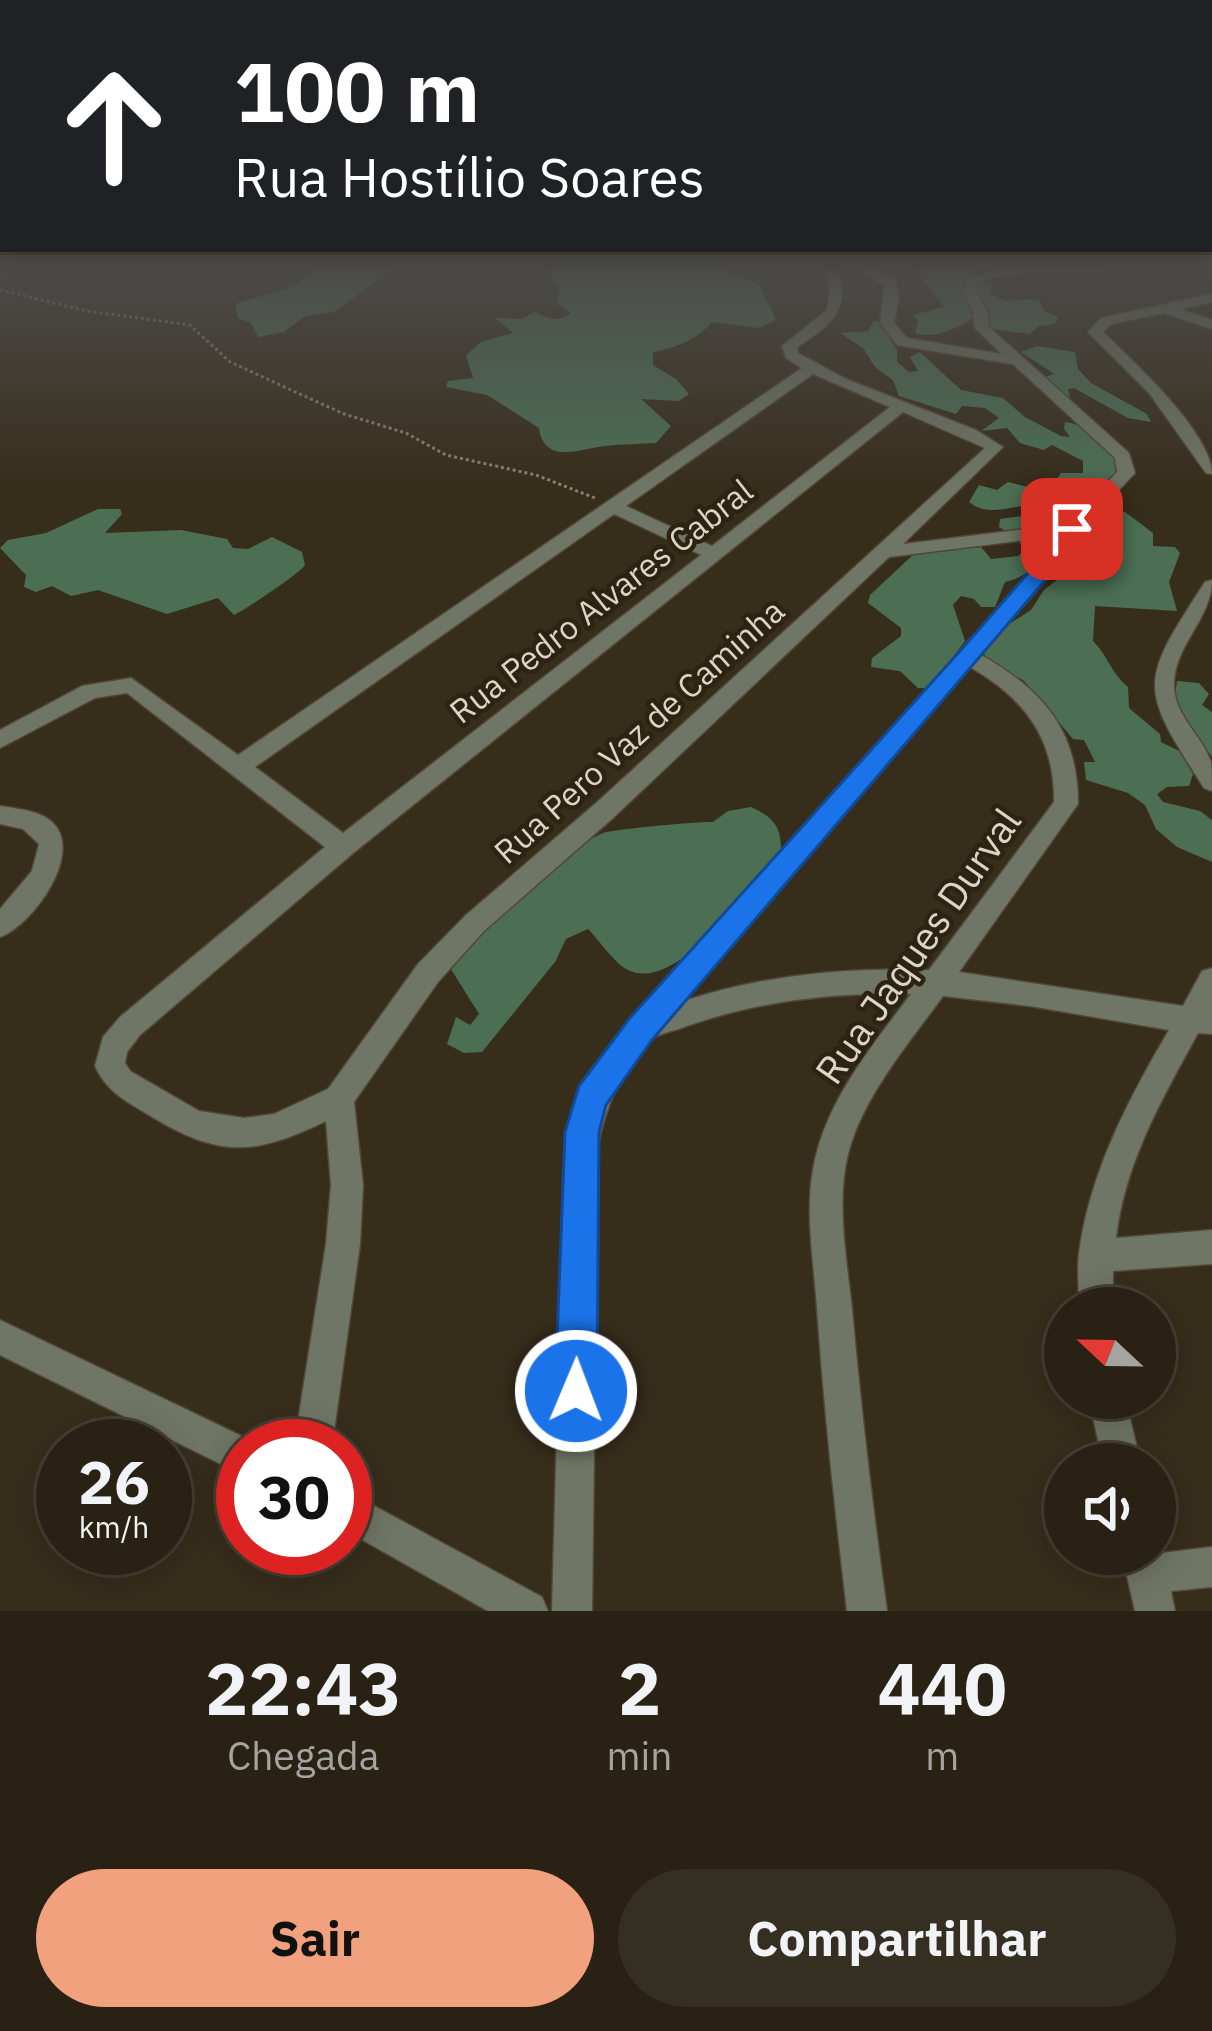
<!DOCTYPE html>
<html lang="pt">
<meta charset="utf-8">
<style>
body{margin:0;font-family:"IBM Plex Sans",sans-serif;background:#352f22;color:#f1f3f6;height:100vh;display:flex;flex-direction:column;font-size:45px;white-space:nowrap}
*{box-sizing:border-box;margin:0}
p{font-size:39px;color:#a5a4a0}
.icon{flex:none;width:66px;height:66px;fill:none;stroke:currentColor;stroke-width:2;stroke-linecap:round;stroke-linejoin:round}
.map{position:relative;height:1611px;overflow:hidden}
.side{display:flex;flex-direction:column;background:#292214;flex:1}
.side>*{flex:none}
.guide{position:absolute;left:0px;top:0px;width:1212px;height:252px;box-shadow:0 6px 30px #0003,0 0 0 3px #453f34;background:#202124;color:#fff;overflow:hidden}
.needle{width:78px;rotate:292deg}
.buttons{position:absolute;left:1044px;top:1287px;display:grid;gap:24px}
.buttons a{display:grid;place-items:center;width:132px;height:132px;border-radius:50%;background:#292214;box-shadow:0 6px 30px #0003,0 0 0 3px #453f34;font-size:60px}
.speed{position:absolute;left:36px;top:1419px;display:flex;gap:24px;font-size:60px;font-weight:700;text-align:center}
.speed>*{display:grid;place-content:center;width:156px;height:156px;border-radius:50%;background:#292214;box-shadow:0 6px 30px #0003,0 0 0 3px #453f34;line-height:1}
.speed small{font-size:30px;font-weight:400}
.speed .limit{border:18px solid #d22;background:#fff;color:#111}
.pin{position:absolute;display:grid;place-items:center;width:102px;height:102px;color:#fff;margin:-51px;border-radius:24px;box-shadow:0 6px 18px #0006}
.me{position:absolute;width:132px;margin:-66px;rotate:1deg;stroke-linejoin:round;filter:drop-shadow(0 0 9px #0008)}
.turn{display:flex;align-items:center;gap:42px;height:252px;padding:0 36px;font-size:54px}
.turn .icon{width:156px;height:156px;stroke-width:2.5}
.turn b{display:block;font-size:84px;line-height:102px}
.eta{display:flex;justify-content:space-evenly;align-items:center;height:204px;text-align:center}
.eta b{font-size:72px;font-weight:700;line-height:84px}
.action{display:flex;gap:24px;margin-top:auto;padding:24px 36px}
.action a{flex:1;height:138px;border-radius:72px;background:#f2a17e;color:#111;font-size:48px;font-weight:700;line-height:138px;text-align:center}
.action a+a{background:#352f22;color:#f1f3f6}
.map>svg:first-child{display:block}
.forest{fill:#4c6f54}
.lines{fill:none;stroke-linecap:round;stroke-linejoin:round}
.minor-casing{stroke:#514837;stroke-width:3}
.path{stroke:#898172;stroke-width:3;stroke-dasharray:3 3;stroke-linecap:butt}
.minor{fill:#707665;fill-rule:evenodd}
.route{fill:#1a73e8;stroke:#114b97;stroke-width:3}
.labels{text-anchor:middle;stroke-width:9;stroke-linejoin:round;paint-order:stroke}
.street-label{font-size:33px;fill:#dad4c9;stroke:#2d2311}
.near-street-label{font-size:39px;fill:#dad4c9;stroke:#2d2311}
</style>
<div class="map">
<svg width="1212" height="1611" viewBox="0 0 1212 1611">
<rect width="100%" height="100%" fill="#372d1b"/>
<!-- forest -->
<g class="forest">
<polygon points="322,263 401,263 334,312 305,316 284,332 258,337 251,323 238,318 235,304 294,286"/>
<path d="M557,263H723L730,271L760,286L776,320L759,328L712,322C697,340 675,348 653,352V365L676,379L689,394L679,401L641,399L671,426L656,443C639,444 621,444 605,446C580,449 544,465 539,428L487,395L446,387L448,381L473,378L466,355L481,342L513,333L495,318L523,319L535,311C547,319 559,323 571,313L557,304L560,286L546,273Z"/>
<path d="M945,263L980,270C955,285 972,299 972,319C956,328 934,340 915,333L918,320L912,315L944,307L916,269L959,268Z"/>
<polygon points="985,280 992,282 990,293 1004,301 1039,299 1044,311 1058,317 1055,324 1039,326 1030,334 992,329 974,291 976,283"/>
<path d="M874,321H879L897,350V362L909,372L918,371L910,357L920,352L961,390L1003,398L1025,417L1061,436L1070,437L1064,429L1065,422C1089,424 1113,449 1120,471L1066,524L1009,533L999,527L1000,519L1037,514L1022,506C1003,509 985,515 969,502L979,485L997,490L1008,482L1028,487L1053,485L1061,473H1083V461L1052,445L1044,450L1020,443L1007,428L981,431L999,418L985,408L962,406L956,414L899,396L893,380C867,361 880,373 863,348L840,333L868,331Z"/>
<polygon points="1037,346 1075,352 1078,369 1091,383 1147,414 1151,422 1128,418 1074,388 1068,389 1070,397 1065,399 1041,378 1054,374 1021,352"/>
<path d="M98,509H120L122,514L105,533L181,530L227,539L233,548L248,549L272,537L302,552L305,565C299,574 245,610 234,615L218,598L167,614L98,590L71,596L52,586L36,592L24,587L26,575L0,548L8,540L46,533Z"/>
<path d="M1125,512L1153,533V546L1175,547L1180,553L1169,582L1177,611L1095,606L1093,641C1108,656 1111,673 1128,687L1129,708L1160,734L1161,742L1179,751L1193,774L1189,786L1167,787L1157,794L1163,802L1200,811L1212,820V862L1177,847L1156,829L1145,805L1128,793L1086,780L1084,762H1095L1084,740L1073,739L1024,681L986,659L984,653L1003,628L1031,610L1044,590L1076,565L1104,563L1107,553L1089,529L1108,513Z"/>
<path d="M1018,540L1050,542C1042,563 1027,577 1005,582L995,607H981L974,599L961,596L953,605L965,641L930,688H918L900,671L871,667L872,658L901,636V628L868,603L870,595L915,553L981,547L991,559L1018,556L1024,551Z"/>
<polygon points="1177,681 1199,683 1209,694 1202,705 1212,712 1212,757 1174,704"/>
<path d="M751,807C776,819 782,828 781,856C752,888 676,994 628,970C614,963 600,941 588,929L566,939L555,962L482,1052L464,1053L447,1044L456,1017L470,1025L479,1014L449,966C475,935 568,846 603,833C614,829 702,821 713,822L728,811Z"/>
</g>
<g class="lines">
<defs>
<g id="minor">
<path d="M851,263H865L895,280L899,297L894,323L907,338L1002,354L975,328L973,311L962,290L968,277L1021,266L1131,263C1090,283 1025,263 979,282L976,290L987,311L989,327L1129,453L1135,473L1079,532L1059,564L981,655C1043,690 1078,730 1078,804L959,972L1183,1006L1202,971L1212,968V1034L1198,1033C1162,1099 1125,1162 1116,1238L1212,1230V1264L1113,1271V1308H1079C1079,1291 1077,1269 1079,1253C1090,1172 1128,1100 1169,1030L1030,1006L943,996C911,1040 873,1085 854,1135C833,1189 846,1253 852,1309C861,1410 873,1510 887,1611H847C835,1510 824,1409 817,1308C814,1264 805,1214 813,1170C824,1103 872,1046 911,994C834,992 757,1001 684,1027C674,1031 657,1034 649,1040C624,1059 603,1116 598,1146L592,1611H552L564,1170C570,1110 595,1068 630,1020L1045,556L1058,536L889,557L613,818L484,931L438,982L354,1102L363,1185L360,1244L332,1446H294L326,1244L331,1185L326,1121C254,1156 219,1158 149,1115C126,1101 107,1092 95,1066L103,1037L120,1017L325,847L127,693L95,698L0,748V730L82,686L131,678L238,755L802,368L786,358L782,346L827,310L830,288L825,274L832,270L839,274C850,313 826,328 797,347L798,353L846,379L976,430L1003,447L903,544L1066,524L1117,472L1115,458L1013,364L897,345L880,323L884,285ZM813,374L890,407L712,546L626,506ZM903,412L985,448L595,804L466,915L418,964L328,1089L274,1114L244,1118L199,1111L130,1071L125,1063L127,1052L140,1035L352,854ZM614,514L701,555L343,833L255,767ZM970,667C1024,698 1055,738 1054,802L929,970C845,967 762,975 681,1002Z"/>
<path d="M1212,294V302L1180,309L1212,320V329L1164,313L1111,324L1103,332C1133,361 1212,433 1212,474L1206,473L1149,393L1088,332L1101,318Z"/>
<path d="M1212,580C1212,619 1173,646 1174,686C1175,717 1202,735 1211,762C1212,770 1212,783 1212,791L1204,788C1138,685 1139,684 1205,582Z"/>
<path d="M0,806C17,809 40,810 53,823C84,854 32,926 0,937V909L32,871L39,844L23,829L0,824Z"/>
<polygon points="0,1320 256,1443 258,1446 243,1446 243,1475 0,1355"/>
<polygon points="1089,1398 1125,1398 1141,1464 1103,1464"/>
<polygon points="345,1490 542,1597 548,1611 488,1611 345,1530"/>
<polygon points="1155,1540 1161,1553 1212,1547 1212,1587 1171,1591 1175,1611 1135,1611 1122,1554 1155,1554"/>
</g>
</defs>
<!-- minor casing -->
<use href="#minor" class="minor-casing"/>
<!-- path -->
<polyline class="path" points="0,290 87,311 190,325 230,362 344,414 406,433 446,455 536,475 595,498"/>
<!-- minor -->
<use href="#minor" class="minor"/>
</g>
<!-- sky -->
<linearGradient id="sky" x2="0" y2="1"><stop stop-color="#1e190f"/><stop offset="0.54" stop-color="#4d4c4a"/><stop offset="1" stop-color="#4d4c4a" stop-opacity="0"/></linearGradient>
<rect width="1212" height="488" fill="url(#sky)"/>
<!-- route -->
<polygon class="route" points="1072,523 1082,529 1059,564 652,1040 606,1105 599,1132 597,1391 591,1405 576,1411 561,1405 555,1391 565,1132 579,1086 629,1019 960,651 1044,555 1064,524"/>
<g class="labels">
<!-- street labels -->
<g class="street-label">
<text transform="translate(601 601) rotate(-38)" y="12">Rua Pedro Alvares Cabral</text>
<text transform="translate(639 731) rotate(-42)" y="12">Rua Pero Vaz de Caminha</text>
</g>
<!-- near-street labels -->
<g class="near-street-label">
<text transform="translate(918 946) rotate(-55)" y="14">Rua Jaques Durval</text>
</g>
</g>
</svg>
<div class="buttons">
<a><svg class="needle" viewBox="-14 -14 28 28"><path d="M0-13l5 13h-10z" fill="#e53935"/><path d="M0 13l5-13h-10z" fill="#a5a4a0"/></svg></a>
<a><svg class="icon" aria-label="sound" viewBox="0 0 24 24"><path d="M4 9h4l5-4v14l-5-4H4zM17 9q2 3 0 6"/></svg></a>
</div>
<div class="speed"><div>26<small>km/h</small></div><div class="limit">30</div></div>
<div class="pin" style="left:1072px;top:529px;background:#d93025"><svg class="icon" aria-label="arrive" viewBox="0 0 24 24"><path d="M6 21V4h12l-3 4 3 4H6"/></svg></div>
<svg class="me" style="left:576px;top:1391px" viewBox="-20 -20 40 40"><circle r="17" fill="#1a73e8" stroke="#fff" stroke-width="3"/><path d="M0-11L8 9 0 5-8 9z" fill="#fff"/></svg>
<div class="guide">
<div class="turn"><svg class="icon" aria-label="ahead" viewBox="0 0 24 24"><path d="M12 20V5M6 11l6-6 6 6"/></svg><div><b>100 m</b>Rua Hostílio Soares</div></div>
</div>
</div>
<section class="side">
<div class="eta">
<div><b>22:43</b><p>Chegada</p></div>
<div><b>2</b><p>min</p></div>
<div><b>440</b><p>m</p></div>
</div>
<div class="action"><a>Sair</a><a>Compartilhar</a></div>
</section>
